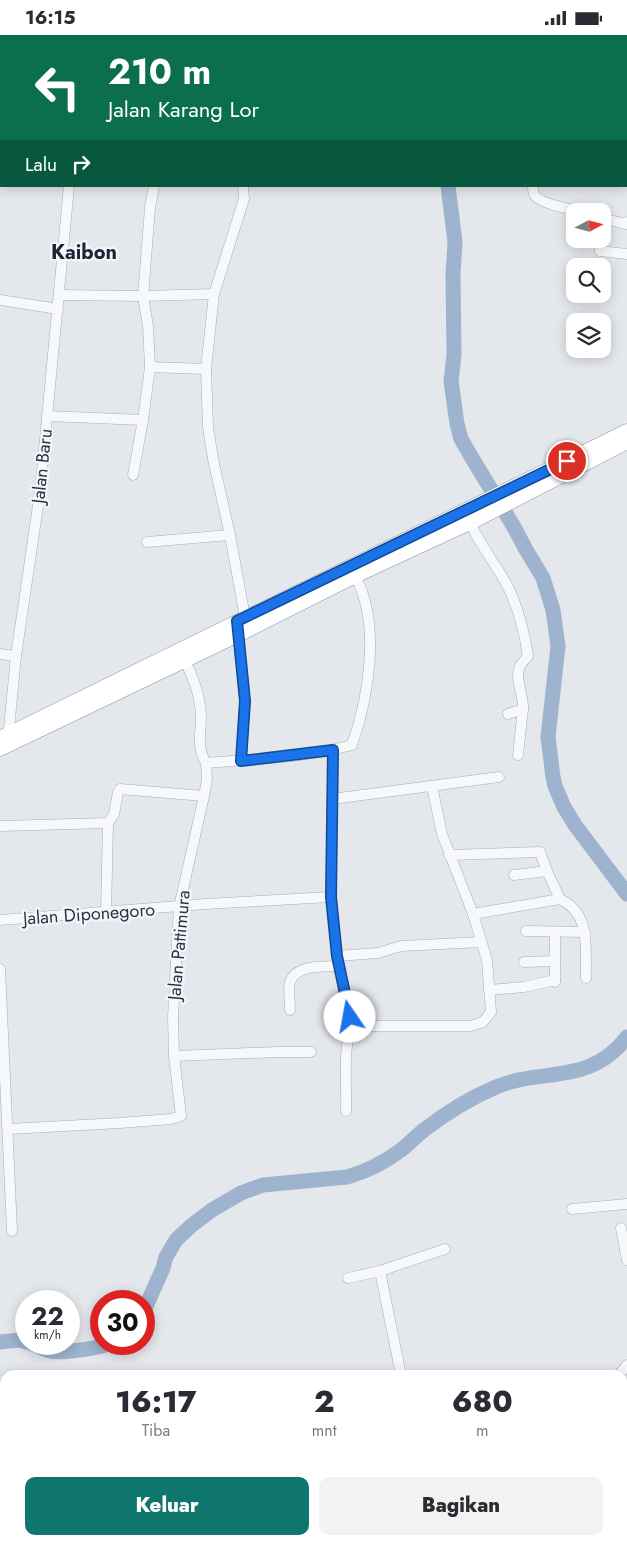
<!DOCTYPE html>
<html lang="id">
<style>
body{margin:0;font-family:Jost,sans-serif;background:#f2f2f3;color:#2b2b33;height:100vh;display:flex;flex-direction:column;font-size:19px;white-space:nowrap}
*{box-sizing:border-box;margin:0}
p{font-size:16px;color:#7c7c81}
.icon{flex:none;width:28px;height:28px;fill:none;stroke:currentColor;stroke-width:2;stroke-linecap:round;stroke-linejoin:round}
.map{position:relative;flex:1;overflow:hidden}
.panel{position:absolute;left:0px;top:1335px;width:628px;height:175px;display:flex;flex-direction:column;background:#fff;border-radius:15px 15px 0 0;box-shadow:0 2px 12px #0003}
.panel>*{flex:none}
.top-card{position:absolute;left:0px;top:0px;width:628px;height:152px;box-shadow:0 2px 12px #0003;background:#0b6e4f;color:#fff;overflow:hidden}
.needle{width:32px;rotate:83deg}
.buttons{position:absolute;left:566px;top:168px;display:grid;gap:10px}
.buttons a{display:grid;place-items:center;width:45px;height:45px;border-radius:10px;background:#fff;box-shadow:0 2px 12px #0003;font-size:25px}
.speed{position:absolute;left:15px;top:1255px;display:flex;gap:10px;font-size:25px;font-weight:700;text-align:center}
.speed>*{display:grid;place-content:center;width:65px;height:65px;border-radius:50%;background:#fff;box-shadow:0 2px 12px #0003;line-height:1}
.speed small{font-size:12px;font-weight:400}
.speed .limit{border:8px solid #d22;background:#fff;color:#111}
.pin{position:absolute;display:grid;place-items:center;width:42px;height:42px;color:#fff;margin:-21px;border:2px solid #fff;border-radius:50%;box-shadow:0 1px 5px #0007}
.me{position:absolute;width:55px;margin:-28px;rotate:348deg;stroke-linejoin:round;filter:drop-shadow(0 0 4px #0008)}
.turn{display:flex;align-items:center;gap:18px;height:105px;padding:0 25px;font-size:22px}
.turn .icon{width:65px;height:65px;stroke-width:2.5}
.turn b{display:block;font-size:35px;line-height:42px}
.then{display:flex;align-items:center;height:48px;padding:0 25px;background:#0003;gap:10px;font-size:19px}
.eta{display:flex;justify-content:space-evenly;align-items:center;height:85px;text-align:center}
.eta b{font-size:30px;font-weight:800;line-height:35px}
.action{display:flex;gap:10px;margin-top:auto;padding:10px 25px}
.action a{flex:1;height:58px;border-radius:10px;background:#0f766e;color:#fff;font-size:20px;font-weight:800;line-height:58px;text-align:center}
.action a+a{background:#f2f2f3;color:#2b2b33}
.status{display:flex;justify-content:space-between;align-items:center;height:35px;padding:0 25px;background:#fff;direction:ltr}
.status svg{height:14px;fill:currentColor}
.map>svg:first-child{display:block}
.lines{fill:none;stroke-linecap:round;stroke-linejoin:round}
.river{stroke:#9eb3cd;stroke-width:15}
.minor-casing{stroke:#a8adb7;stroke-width:11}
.highway-casing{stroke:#8a93a4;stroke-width:15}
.minor{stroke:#f7f8fa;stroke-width:10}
.highway{stroke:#fff;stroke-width:14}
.route-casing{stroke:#114b97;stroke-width:12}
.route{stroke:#1a73e8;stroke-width:9}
.labels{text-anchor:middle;stroke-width:4.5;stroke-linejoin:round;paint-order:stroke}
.street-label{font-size:18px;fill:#2a3346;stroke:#f4f6f9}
.quarter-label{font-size:20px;font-weight:bold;fill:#1c2437;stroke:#f4f6f9}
</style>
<div class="status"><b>16:15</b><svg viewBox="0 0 49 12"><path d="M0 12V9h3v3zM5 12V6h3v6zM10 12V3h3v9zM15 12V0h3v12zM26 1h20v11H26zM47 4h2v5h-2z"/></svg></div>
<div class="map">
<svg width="627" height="1510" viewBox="0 0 627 1510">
<rect width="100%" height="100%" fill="#e4e7ec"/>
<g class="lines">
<!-- river -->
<g class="river">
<polyline points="435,1 436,0"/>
<polyline points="448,151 455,207 453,239 454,320 451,346 457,389 461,404 475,428 514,492 525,513 543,543 553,575 558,611 548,702 553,742 555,751 564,772 575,790 627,859"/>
<path d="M144,1276L163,1233L166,1222L176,1205L192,1190L212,1175L241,1158L263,1150L347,1142C365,1137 385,1127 401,1115C409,1109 416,1101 424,1095C446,1078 470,1063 496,1052C544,1032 589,1051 627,1002"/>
<polyline points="0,1307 19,1305 26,1307"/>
<path d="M32,1309C38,1311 44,1314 50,1316C61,1319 98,1313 109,1309"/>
</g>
<defs>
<g id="minor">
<polyline points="236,0 246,1"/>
<polyline points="82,1 82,0"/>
<polyline points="183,1 183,0"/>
<polyline points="297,1 298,0"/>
<polyline points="545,1 545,0"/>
<polyline points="0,50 1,50"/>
<polyline points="626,53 627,53"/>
<polyline points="243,151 244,164 214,259 206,334 208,392 213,424 230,500 245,582"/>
<path d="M533,151C533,153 533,157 534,159C538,168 569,174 579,176"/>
<polyline points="602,183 625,189 627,187"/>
<polyline points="600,204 600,216 627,219"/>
<polyline points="59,260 143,261 214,259"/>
<polyline points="0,265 58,274"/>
<polyline points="150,332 206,334"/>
<polyline points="47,381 143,385 150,332 148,291 143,261 150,173 154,151"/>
<polyline points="133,440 143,385"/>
<path d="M470,488C480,509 494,527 506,548C518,571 524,595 528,621C525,625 520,629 519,634C515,644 524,661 523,674L508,679"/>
<polyline points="147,507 230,500"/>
<polyline points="238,595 245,665 241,726"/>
<polyline points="0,619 16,621"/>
<path d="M185,626C192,640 198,654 200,670C204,692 194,707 206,728"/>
<polyline points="8,704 16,621 40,457 69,151"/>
<polyline points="333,715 331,862 337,921 350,982 353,989"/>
<polyline points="518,720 523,674"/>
<polyline points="332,764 499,742"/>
<polyline points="0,791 108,788 114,779 118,757 120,754 204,761"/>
<polyline points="449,820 540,817 547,836 560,864"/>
<polyline points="514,840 547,836"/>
<polyline points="106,878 108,788"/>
<path d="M473,879L560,864C592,879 585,914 586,943"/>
<polyline points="0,885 205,869 331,862"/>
<polyline points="526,896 585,897"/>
<polyline points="555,897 555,947"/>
<polyline points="337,921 378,918 401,911 481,907"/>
<polyline points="524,927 555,926"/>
<polyline points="0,934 12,1196"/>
<polyline points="489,955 524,952 555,945"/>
<path d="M290,975C290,966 288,955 290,947C296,929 323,932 339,931"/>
<polyline points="353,989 357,991 471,991 483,987 491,977 487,925 473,879 442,799 432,751"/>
<polyline points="174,1021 278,1017 311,1017"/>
<path d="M346,1076C347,1052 342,1008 353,989"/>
<path d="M8,1094L120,1088L171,1084L181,1081L174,1021L173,982L179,872L204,761L207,744L206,728C254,724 304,723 352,710C369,661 381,588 355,541"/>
<polyline points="572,1174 627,1169"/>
<polyline points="621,1193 627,1225"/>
<polyline points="380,1236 401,1340"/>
<polyline points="348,1243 380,1236 445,1214"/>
<polyline points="619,1340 627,1330"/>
<polyline points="622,1470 627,1471"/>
<polyline points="544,1505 547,1510"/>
<polyline points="206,1510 206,1505"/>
<polyline points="419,1510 419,1505"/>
<polyline points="492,1510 496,1505"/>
</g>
<g id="highway">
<polyline points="0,703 627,396"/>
<polyline points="0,714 238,600 355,541 474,486 627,407"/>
</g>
</defs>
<!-- minor casing -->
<use href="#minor" class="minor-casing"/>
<!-- highway casing -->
<use href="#highway" class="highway-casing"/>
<!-- minor -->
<use href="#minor" class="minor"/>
<!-- highway -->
<use href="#highway" class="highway"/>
</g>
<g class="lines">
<defs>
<polyline id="route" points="350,982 337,921 331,862 333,715 241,726 245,666 237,586 567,426"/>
</defs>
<!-- route casing -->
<use href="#route" class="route-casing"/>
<!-- route -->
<use href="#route" class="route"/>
</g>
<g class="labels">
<!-- street labels -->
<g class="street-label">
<text transform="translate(42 431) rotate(-84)" y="6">Jalan Baru</text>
<text transform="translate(89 879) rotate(-4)" y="6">Jalan Diponegoro</text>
<text transform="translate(179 910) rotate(-85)" y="6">Jalan Pattimura</text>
</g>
<!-- quarter labels -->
<g class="quarter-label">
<text x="84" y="224">Kaibon</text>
</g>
</g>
</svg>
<div class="buttons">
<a><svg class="needle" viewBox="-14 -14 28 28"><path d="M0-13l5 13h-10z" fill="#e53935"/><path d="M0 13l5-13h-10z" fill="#7c7c81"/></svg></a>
<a><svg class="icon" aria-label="search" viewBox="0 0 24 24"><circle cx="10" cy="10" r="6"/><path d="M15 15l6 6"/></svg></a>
<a><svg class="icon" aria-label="layers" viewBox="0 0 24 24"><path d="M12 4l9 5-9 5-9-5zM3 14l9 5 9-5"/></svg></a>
</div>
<div class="speed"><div>22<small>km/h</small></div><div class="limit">30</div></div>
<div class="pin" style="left:567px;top:426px;background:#d93025"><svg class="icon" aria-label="arrive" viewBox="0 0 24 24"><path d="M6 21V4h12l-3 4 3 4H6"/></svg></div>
<svg class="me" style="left:350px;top:982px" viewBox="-20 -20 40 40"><circle r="19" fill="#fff"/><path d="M0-13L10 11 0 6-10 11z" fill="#1a73e8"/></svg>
<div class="top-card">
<div class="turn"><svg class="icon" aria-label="left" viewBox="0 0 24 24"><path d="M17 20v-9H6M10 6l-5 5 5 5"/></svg><div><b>210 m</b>Jalan Karang Lor</div></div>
<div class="then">Lalu<svg class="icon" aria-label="right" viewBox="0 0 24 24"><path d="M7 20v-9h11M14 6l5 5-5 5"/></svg></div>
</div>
<section class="panel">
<div class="eta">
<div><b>16:17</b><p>Tiba</p></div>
<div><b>2</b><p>mnt</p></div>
<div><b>680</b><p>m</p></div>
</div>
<div class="action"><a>Keluar</a><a>Bagikan</a></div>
</section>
</div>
